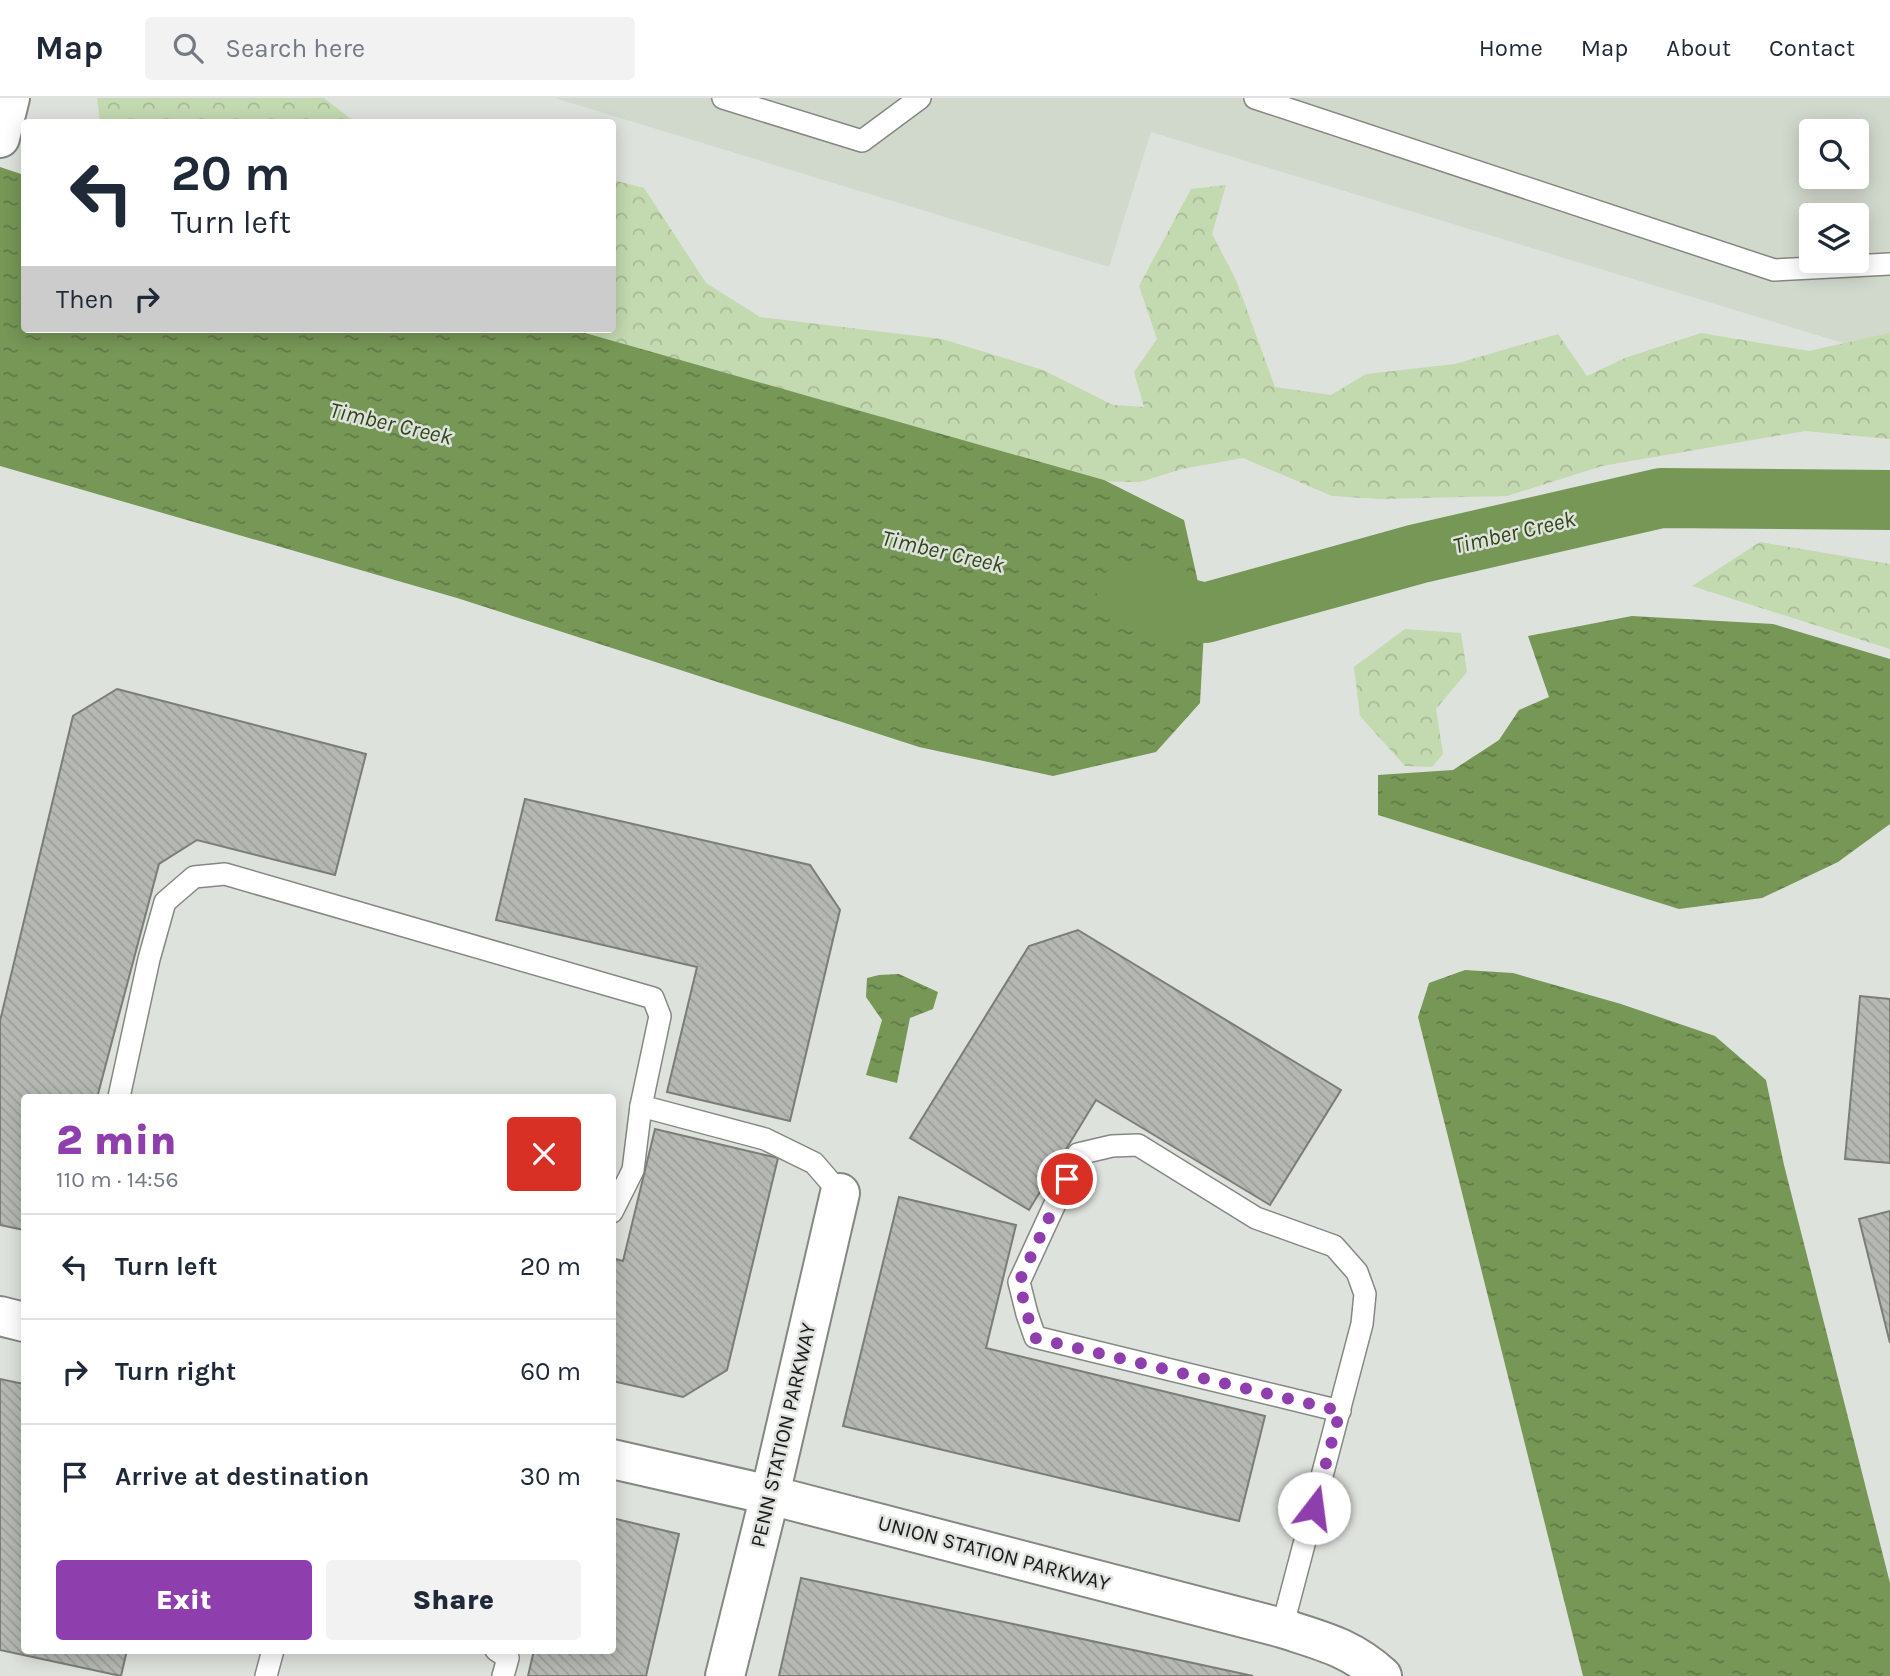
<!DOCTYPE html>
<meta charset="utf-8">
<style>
body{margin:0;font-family:Karla,sans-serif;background:#f2f2f3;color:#1f2937;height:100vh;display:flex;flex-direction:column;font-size:26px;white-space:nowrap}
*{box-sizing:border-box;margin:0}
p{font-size:23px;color:#747a83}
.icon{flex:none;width:38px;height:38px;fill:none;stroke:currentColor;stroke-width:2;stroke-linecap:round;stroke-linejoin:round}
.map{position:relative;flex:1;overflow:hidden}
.panel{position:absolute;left:21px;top:996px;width:595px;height:560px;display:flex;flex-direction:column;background:#fff;border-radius:7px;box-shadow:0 4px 18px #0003}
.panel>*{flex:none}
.guide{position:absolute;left:21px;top:21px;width:595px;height:214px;border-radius:7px;box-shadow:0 4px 18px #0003;background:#fff;color:#1f2937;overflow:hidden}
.tools{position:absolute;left:1799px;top:21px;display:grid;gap:14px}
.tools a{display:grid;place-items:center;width:70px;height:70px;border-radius:7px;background:#fff;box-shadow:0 4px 18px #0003;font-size:35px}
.pin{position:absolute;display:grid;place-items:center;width:60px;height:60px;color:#fff;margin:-30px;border:4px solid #fff;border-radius:50%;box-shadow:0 2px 7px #0007}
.me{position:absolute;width:77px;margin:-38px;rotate:15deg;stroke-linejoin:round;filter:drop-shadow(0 0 5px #0008)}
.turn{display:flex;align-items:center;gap:24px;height:147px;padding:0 35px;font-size:32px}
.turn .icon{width:91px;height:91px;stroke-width:2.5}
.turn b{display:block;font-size:49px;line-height:60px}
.then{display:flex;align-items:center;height:66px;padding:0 35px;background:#0003;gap:14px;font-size:26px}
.round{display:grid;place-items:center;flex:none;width:74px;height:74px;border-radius:7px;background:#f2f2f3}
.head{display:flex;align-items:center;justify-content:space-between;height:119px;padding:0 35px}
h1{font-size:42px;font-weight:800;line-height:52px;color:#8f3ead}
.action{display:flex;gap:14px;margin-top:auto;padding:14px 35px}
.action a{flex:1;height:80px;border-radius:7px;background:#8f3ead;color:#fff;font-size:28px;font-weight:800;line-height:80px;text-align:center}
.action a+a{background:#f2f2f3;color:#1f2937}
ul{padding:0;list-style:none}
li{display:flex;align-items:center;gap:21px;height:105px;padding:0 35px;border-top:2px solid #e0e1e3}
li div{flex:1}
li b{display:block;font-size:26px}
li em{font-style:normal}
header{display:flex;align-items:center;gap:42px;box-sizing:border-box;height:98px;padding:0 35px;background:#fff;border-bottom:2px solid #e0e1e3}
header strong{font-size:33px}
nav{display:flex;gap:38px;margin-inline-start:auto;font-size:24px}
.search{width:490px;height:63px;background:#f2f2f3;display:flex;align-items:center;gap:18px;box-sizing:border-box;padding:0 24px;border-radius:7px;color:#747a83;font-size:26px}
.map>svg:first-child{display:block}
.built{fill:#d1d8cc;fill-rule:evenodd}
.forest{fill:url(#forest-crowns)}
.water{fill:url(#water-ripples)}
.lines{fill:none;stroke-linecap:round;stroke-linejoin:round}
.river{stroke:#769756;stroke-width:60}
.building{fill:url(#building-back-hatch);stroke:#7a7d78;stroke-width:2}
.service-casing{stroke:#858882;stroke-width:24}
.minor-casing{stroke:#858882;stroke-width:42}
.service{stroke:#fff;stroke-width:21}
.minor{stroke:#fff;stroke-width:38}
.route{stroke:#8f3ead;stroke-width:12;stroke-dasharray:0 21.6}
.labels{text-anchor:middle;stroke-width:5;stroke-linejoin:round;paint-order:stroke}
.street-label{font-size:21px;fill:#1b1c1a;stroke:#dee2dc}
.water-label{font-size:23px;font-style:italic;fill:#304617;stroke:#dee2dc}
</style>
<header>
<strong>Map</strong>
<div class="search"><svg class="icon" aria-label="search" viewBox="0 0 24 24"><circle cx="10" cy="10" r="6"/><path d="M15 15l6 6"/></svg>Search here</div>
<nav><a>Home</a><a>Map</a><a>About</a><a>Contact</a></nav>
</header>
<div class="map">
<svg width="1890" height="1578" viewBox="0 0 1890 1578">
<defs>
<pattern id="forest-crowns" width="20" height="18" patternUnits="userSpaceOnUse" patternTransform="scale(1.75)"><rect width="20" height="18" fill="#c3d9af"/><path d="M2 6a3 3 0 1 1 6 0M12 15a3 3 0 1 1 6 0" fill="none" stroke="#a7ba96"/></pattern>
<pattern id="water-ripples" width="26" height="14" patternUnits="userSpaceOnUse" patternTransform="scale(1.75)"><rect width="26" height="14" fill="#769756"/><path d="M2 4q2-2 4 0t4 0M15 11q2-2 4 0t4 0" fill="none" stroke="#607a46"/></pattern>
<pattern id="building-back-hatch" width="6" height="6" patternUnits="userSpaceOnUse" patternTransform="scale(1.75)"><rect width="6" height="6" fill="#b5b9b3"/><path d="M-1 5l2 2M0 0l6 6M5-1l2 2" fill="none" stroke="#9b9e99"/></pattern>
</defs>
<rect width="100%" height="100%" fill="#dee2dc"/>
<!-- built -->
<path class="built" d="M555,0H1890V244L1853,248L1151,34L1109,169ZM1811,33H1857V79H1811ZM1811,117H1857V163H1811Z"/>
<!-- forest -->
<g class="forest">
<polygon points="97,0 324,0 355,24 100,24"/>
<polygon points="613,82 644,90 706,185 760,219 942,241 1043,272 1113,307 1144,309 1134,274 1157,241 1139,188 1191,91 1226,87 1212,136 1236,182 1275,289 1331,297 1366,276 1455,266 1558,236 1587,278 1625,260 1701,235 1809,253 1890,235 1890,341 1805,333 1602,368 1507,398 1381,401 1332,398 1243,360 1182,371 1140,384 1036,382 483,231 612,231"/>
<polygon points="1760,444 1890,466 1890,551 1692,488"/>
<polygon points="1405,531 1461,535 1467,574 1436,611 1443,656 1432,669 1405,668 1360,618 1354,569"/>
</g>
<!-- water -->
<g class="water">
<polygon points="0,69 24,77 24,231 571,231 1104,382 1184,422 1205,515 1200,605 1156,654 1053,678 919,649 457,500 0,368"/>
<polygon points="1632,518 1773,526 1890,561 1890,726 1838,764 1762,800 1679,811 1378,717 1378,677 1453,672 1499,642 1519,612 1549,599 1528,538"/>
<polygon points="1465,872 1513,875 1621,906 1715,938 1766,982 1784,1067 1890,1485 1890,1578 1583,1578 1418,919 1429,885"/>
<polygon points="899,876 938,894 933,911 910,920 897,985 866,977 882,922 866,899 867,880 879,877"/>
</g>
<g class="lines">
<!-- river -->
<polyline class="river" points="1127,496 1205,515 1417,456 1661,400 1890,402"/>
</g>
<!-- building -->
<g class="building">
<polygon points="117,591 366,656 335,777 197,742 159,766 98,996 100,999 24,999 24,1132 0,1127 0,923 73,618"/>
<polygon points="525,701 810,767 840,812 790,1023 667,994 697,869 496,822"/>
<polygon points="1078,832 1341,992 1270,1107 1096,1002 1029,1112 910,1040 1029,848"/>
<polygon points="1860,898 1890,901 1890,1065 1845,1061"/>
<polygon points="655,1031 778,1060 727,1272 683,1299 612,1283 612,1160 623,1163"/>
<polygon points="899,1099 1016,1127 986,1250 1265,1318 1239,1423 843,1328"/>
<polygon points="1890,1113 1890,1245 1859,1121"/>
<polygon points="0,1281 24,1286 24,1552 127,1552 121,1578 0,1552"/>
<polygon points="612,1420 679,1436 646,1578 528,1578 534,1552 612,1552"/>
<polygon points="801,1480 1253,1578 779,1578"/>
</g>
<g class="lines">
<defs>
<g id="service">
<polyline points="723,0 862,43 920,0"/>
<polyline points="1255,0 1774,172 1890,166"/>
<polyline points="119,999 149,861 165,804 194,779 225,776 653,900 660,918 641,1008 633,1072 612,1114"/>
<polyline points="641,1008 765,1041 814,1065 840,1095"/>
<polyline points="1282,1530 1362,1226 1365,1196 1357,1174 1334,1148 1256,1120 1138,1047 1112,1048 1078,1056 1019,1184 1027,1216 1035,1239 1340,1313"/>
<polyline points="496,1552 508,1560 503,1578"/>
<polyline points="266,1578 273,1552"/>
</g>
<g id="minor">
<polyline points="0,40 10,0"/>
<polyline points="0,1218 24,1224"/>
<path d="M612,1361L770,1397L1282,1530C1322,1543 1350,1549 1382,1578"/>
<polyline points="725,1578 770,1397 840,1095"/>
</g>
</defs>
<!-- service casing -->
<use href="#service" class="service-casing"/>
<!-- minor casing -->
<use href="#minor" class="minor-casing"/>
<!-- service -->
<use href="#service" class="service"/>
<!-- minor -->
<use href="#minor" class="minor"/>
</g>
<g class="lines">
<!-- route -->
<polyline class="route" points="1067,1081 1019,1184 1027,1216 1035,1240 1340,1313 1314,1410"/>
</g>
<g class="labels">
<!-- street labels -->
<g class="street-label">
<text transform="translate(783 1337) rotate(-77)" y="7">PENN STATION PARKWAY</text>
<text transform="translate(994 1455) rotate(15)" y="7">UNION STATION PARKWAY</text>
</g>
<!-- water labels -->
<g class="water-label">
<text transform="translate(391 325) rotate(13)" y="8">Timber Creek</text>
<text transform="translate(1514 434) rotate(-13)" y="8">Timber Creek</text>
<text transform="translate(943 453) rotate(13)" y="8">Timber Creek</text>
</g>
</g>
</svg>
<div class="tools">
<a><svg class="icon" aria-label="search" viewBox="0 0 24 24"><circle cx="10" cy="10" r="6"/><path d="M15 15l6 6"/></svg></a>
<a><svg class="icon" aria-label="layers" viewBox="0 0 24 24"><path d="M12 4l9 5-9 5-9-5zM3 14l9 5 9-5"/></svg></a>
</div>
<div class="pin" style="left:1067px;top:1081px;background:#d93025"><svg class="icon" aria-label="arrive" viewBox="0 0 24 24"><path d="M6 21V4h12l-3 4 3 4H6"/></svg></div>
<svg class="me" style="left:1314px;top:1410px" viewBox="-20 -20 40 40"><circle r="19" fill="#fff"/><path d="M0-13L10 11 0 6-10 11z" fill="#8f3ead"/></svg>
<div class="guide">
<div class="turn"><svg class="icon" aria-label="left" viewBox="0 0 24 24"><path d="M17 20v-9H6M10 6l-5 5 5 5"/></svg><div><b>20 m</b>Turn left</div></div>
<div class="then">Then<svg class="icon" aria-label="right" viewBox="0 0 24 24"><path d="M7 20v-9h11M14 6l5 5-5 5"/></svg></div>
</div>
<section class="panel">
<div class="head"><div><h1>2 min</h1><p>110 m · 14:56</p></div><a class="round" style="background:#d93025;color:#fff"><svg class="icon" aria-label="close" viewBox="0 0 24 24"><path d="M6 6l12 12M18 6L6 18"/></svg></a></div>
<ul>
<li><svg class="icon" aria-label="left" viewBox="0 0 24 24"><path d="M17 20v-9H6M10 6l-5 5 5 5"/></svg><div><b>Turn left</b></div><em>20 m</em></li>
<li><svg class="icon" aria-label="right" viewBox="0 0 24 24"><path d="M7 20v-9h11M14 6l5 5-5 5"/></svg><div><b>Turn right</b></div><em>60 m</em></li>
<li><svg class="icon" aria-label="arrive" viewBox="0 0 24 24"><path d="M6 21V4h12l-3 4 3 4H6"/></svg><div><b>Arrive at destination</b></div><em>30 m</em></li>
</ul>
<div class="action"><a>Exit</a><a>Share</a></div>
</section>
</div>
